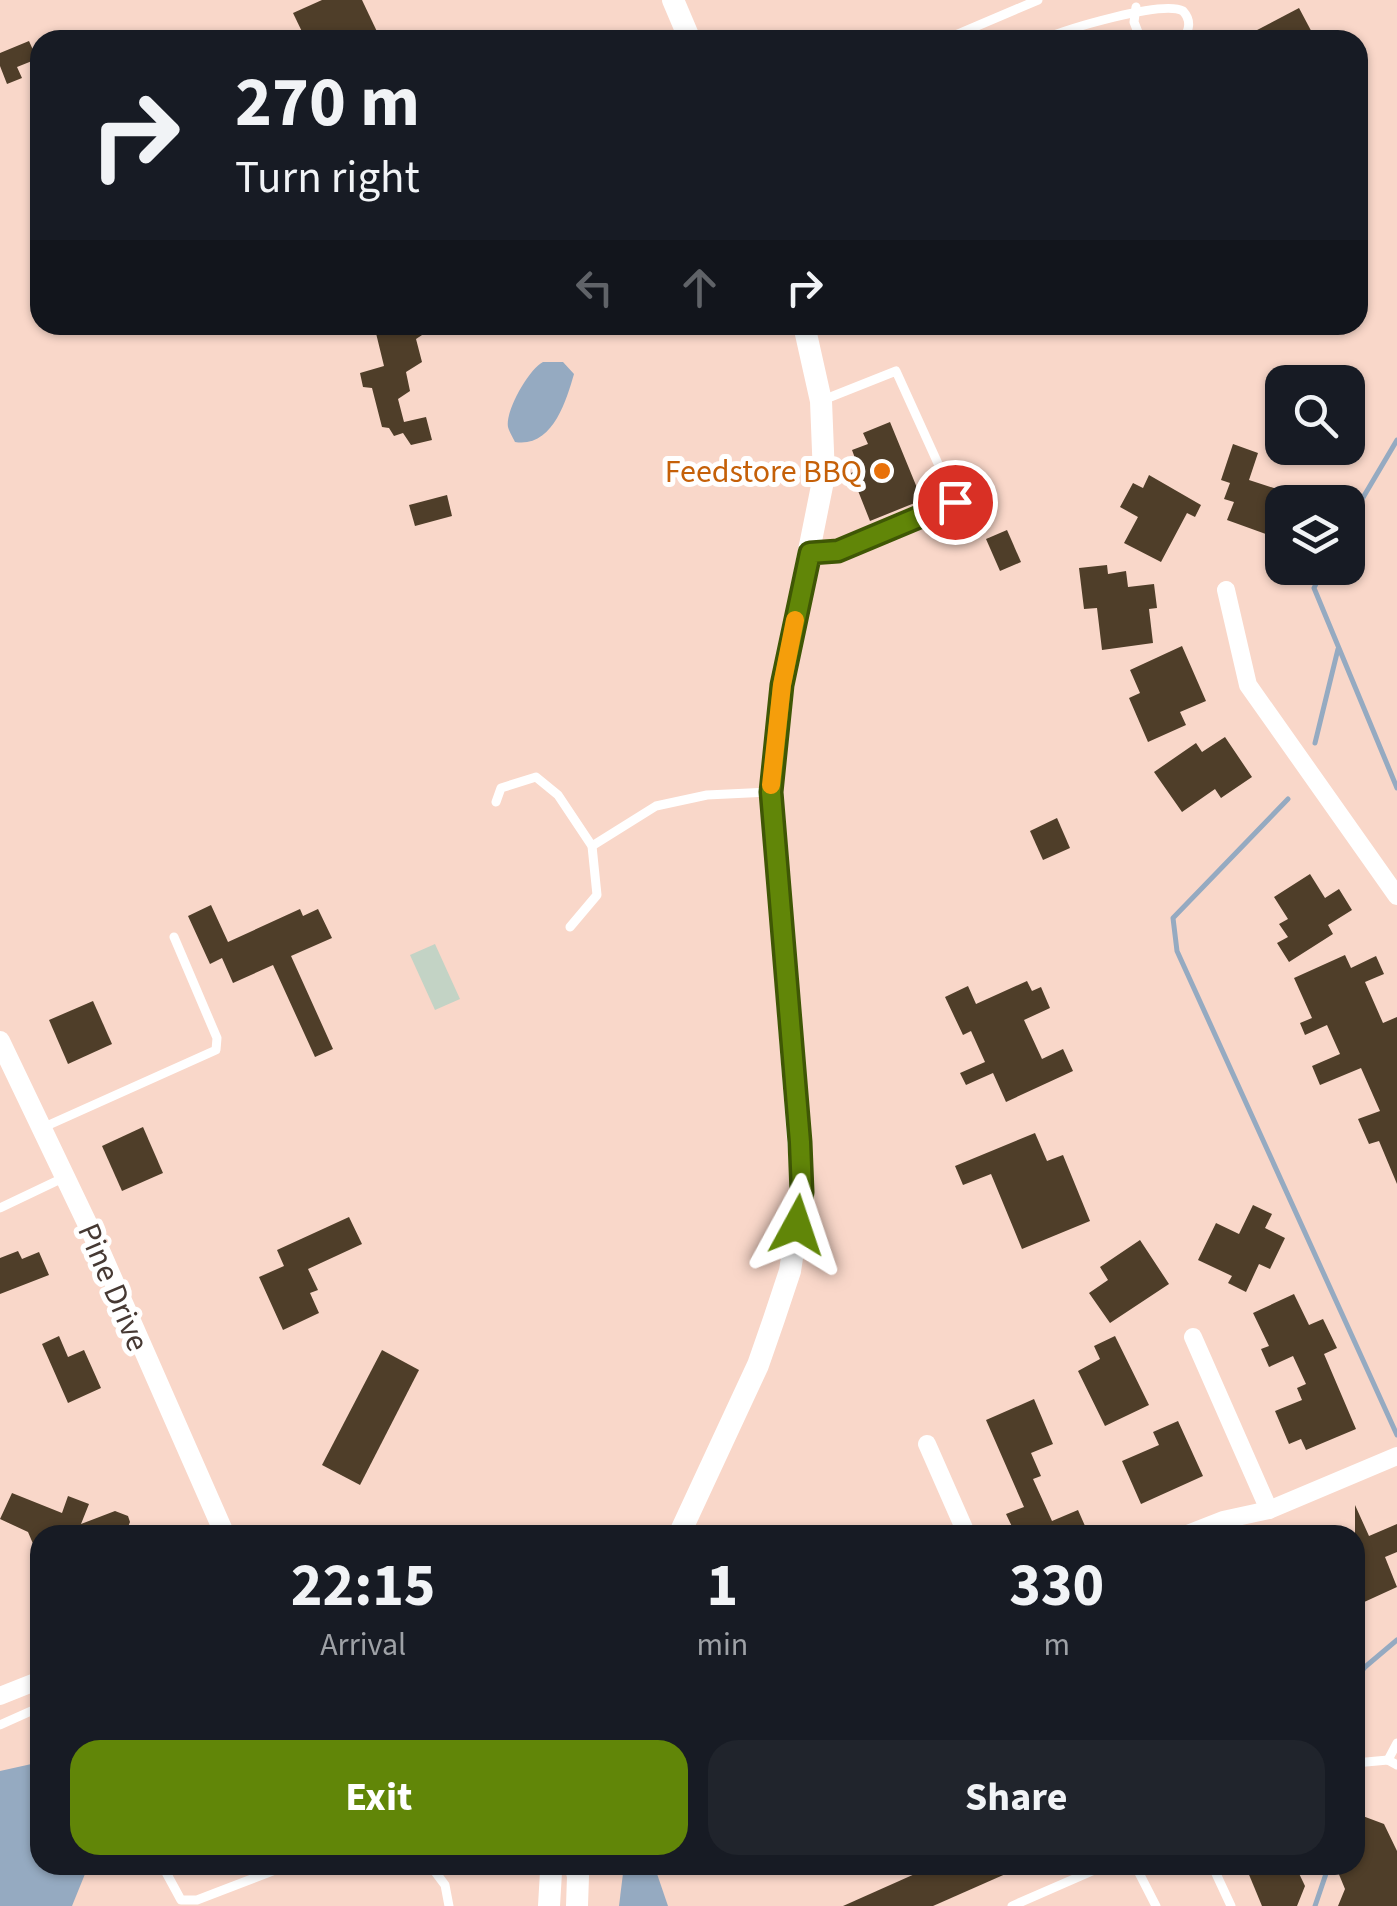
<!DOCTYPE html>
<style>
body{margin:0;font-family:"Source Sans 3",sans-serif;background:#20242c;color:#f1f3f6;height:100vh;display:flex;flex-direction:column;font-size:38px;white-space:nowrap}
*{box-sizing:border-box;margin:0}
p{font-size:32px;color:#9ea1a6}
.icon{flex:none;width:55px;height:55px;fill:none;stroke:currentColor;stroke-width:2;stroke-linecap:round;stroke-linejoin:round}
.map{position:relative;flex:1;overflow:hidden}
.sheet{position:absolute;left:30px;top:1525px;width:1335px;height:350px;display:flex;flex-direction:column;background:#171b24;border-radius:30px;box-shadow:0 2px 8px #0004}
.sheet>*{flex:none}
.guide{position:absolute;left:30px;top:30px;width:1338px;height:305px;border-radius:30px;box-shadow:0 2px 8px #0004;background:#171b24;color:#f1f3f6;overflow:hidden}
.tools{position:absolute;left:1265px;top:365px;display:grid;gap:20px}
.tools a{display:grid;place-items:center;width:100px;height:100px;border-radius:20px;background:#171b24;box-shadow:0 2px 8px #0004;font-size:50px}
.pin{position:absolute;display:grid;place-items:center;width:85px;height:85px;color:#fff;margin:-42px;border:5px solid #fff;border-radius:50%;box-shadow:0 2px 10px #0007}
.me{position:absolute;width:110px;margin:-55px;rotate:5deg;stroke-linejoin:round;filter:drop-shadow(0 0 8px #0008)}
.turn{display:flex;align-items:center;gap:35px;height:210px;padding:0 40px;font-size:45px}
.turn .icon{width:130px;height:130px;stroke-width:2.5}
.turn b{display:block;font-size:70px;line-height:85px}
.lanes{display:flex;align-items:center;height:95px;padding:0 40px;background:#0003;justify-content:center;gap:50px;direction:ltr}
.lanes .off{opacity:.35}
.eta{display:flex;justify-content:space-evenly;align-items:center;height:170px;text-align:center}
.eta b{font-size:60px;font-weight:700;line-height:70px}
.cta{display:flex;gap:20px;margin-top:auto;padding:20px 40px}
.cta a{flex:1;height:115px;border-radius:30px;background:#618608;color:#fff;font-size:40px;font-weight:700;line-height:115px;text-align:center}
.cta a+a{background:#20242c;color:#f1f3f6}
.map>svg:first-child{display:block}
.green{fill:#c3d3c5}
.water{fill:#95aac1}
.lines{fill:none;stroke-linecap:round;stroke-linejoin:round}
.stream{stroke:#95aac1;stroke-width:5}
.building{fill:#4f3e29}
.service{stroke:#fff;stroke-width:9}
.minor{stroke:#fff;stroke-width:18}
.tertiary{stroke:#fff;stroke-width:20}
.secondary{stroke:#fff;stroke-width:22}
.route-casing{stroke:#3f5705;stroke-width:25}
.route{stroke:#618608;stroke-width:18}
.slow{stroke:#f59e0b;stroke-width:18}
.food-dot{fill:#e8710a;stroke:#fff;stroke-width:4}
.labels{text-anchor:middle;stroke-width:10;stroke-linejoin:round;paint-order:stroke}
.food-label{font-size:32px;fill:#c56008;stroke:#fff;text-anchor:end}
.street-label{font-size:32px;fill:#463933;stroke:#fff}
</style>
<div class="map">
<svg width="1397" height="1906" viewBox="0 0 1397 1906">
<rect width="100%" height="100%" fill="#f9d7c9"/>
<!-- green -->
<polygon class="green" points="435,944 460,999 435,1010 410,955"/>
<!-- water -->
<g class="water">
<path d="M543,362H563L574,374C566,402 552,448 515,442C513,438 509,431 508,427C505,411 529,369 543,362Z"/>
<polygon points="36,1763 40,1765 40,1865 86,1865 85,1874 72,1906 0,1906 0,1771"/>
<polygon points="624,1865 654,1865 668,1906 619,1906"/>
</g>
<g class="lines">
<!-- stream -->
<g class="stream">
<polyline points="1348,523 1397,440"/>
<polyline points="1324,568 1314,588 1397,788"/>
<polyline points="1315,743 1338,649"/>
<polyline points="1288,799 1173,918 1177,951 1397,1435"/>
<polyline points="1355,1680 1365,1667 1397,1640"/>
<polyline points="1315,1906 1329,1865"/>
</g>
</g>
<!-- building -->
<g class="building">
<polygon points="322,0 362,0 381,40 306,40 293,13"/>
<polygon points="1299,8 1316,40 1238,40"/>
<polygon points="29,41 37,59 17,67 22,78 7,84 0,66 0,53"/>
<polygon points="374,325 437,325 416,339 422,362 406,372 410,391 398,399 404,422 426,417 432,440 411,445 403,433 394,436 389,428 382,427 372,388 363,387 360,373 384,366"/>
<polygon points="890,422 922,500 870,521 851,473 859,469 852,450 868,444 863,433"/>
<polygon points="1233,444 1258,453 1249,480 1277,489 1272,501 1282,505 1282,540 1227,520 1234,502 1224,499 1230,483 1221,480"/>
<polygon points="1149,475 1201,505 1195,517 1187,513 1161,562 1124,543 1138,517 1120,507 1133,483 1143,488"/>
<polygon points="447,495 452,516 415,526 409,505"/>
<polygon points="1007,530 1021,562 1000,571 986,539"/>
<polygon points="1107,565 1108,574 1126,571 1128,587 1154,584 1157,608 1149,609 1153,643 1102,650 1097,608 1084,609 1079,568"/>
<polygon points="1182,646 1206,701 1180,712 1186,725 1148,742 1129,698 1140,693 1130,670"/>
<polygon points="1225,737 1252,777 1221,798 1215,789 1182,812 1154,772 1196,743 1202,752"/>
<polygon points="1057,818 1070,848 1043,860 1030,831"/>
<polygon points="1310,874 1325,898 1339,889 1352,910 1328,925 1333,934 1289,962 1277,943 1288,937 1279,924 1288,919 1274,897"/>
<polygon points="211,905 228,942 300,909 303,916 318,909 332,938 291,956 333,1049 315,1057 273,965 233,983 222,958 210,964 188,916"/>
<polygon points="1345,955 1351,968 1376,956 1384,974 1365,982 1383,1023 1397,1017 1397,1184 1379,1141 1369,1144 1358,1119 1380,1111 1361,1068 1320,1085 1312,1066 1340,1054 1327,1025 1305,1035 1300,1023 1312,1018 1294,978"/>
<polygon points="1027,981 1032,991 1041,987 1050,1008 1024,1020 1042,1059 1063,1049 1073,1071 1006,1102 993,1073 966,1085 960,1073 985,1062 971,1031 963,1035 945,997 968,986 976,1004"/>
<polygon points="93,1001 112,1044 68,1064 49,1020"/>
<polygon points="143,1127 163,1173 122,1191 102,1146"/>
<polygon points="1035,1133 1047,1161 1063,1155 1090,1221 1022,1249 991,1174 963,1185 955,1166"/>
<polygon points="1253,1205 1272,1214 1265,1228 1285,1238 1270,1269 1259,1264 1246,1292 1228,1283 1232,1276 1198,1260 1216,1223 1239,1234"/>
<polygon points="349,1217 362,1244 308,1269 318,1290 310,1293 319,1313 283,1330 259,1277 284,1266 277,1250"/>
<polygon points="1140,1240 1169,1284 1110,1323 1089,1293 1108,1280 1100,1267"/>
<polygon points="18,1251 22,1259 39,1252 49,1275 0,1294 0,1258"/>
<polygon points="1294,1294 1309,1325 1323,1319 1337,1348 1324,1354 1356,1429 1306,1450 1301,1439 1289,1444 1275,1411 1302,1400 1297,1388 1306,1384 1293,1356 1269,1367 1261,1349 1269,1346 1253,1313"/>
<polygon points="59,1336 68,1357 84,1350 101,1388 68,1403 42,1344"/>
<polygon points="1115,1336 1149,1405 1105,1426 1078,1371 1100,1359 1094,1346"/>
<polygon points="382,1350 419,1370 360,1485 322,1465"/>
<polygon points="1034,1399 1053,1444 1031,1453 1041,1476 1033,1479 1052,1521 1078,1510 1089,1535 1016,1535 1006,1514 1024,1507 986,1420"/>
<polygon points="1178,1421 1203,1476 1141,1504 1122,1461 1159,1445 1153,1432"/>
<polygon points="12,1493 62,1513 68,1496 89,1504 81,1524 115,1511 128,1516 130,1522 125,1535 40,1535 40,1560 28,1532 0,1519"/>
<polygon points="1355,1505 1369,1536 1397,1524 1397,1552 1385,1557 1397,1587 1362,1603 1355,1587"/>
<polygon points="1360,1815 1384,1824 1397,1851 1397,1906 1338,1906 1345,1889 1338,1872 1341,1865 1355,1865 1355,1829"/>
<polygon points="935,1865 1026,1865 933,1906 843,1906"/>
<polygon points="1245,1865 1295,1865 1305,1886 1297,1906 1262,1906"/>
</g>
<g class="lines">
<!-- service -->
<g class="service">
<polyline points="1136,7 1134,22 1141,40"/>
<polyline points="944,40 1038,0"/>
<path d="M1041,40C1067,29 1162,0 1183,11C1192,21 1189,30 1183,40"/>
<polyline points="810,553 838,551 955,501 896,371 823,400"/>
<polyline points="496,802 501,788 536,777 558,795 592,846 597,895 570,927"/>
<polyline points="592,846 656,806 707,795 768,792"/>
<polyline points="42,1128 216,1050 217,1038 174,937"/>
<polyline points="0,1208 65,1177"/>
<polyline points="0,1725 40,1707"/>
<polyline points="1388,1760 1397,1743"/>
<polyline points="1355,1763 1388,1760 1397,1765"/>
<polyline points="162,1865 181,1900 197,1900 288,1865"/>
<polyline points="430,1865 445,1885 449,1906"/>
<polyline points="1135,1865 1156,1906"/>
<polyline points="1212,1865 1231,1906"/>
<polyline points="1012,1906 1106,1865"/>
</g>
<!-- minor -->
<g class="minor">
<polyline points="1226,590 1248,685 1397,896"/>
<polyline points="1193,1337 1269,1510"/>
<polyline points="927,1444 967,1535"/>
<polyline points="1185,1535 1223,1520 1269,1510 1397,1456"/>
<polyline points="0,1696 40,1680"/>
</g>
<!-- tertiary -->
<polyline class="tertiary" points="0,1041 98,1246 225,1535"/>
<!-- secondary -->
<g class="secondary">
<polyline points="673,0 690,40"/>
<polyline points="679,1535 758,1365 774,1319 790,1271 802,1191 771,792 782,685 824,476 821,401 804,325"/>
<polyline points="575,1865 578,1876 577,1906"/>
<polyline points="549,1906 551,1872 555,1865"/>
</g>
</g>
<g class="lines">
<defs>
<polyline id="route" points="797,1225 802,1192 800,1142 771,792 782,685 810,553 838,551 955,502"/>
</defs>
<!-- route casing -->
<use href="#route" class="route-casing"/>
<!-- route -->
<use href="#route" class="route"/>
<!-- slow -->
<polyline class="slow" points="771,785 782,685 795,620"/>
</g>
<!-- markers -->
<circle class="food-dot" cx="882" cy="471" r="10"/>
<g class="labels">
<!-- food labels -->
<g class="food-label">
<text x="862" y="482">Feedstore BBQ</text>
</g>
<!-- street labels -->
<g class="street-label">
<text transform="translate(114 1287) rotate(67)" y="11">Pine Drive</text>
</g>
</g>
</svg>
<div class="tools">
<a><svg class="icon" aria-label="search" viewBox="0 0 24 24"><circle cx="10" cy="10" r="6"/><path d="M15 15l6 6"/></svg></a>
<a><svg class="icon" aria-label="layers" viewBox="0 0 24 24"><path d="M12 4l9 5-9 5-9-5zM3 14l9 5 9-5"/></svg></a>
</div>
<div class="pin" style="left:955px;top:502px;background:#d93025"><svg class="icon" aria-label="arrive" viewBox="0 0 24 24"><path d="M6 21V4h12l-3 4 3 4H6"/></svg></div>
<svg class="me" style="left:797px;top:1225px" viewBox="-20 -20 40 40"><path d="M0-17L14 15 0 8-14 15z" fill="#618608" stroke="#fff" stroke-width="4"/></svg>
<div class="guide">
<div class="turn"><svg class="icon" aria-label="right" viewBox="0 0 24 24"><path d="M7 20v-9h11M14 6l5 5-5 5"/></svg><div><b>270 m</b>Turn right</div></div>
<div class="lanes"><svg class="icon off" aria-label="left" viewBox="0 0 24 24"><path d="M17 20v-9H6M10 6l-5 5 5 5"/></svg><svg class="icon off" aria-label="ahead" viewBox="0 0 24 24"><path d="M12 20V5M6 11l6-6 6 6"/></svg><svg class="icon" aria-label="right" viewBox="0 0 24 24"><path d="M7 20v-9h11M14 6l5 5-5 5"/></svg></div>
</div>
<section class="sheet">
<div class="eta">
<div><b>22:15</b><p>Arrival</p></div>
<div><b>1</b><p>min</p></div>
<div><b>330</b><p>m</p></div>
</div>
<div class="cta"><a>Exit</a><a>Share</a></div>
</section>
</div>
